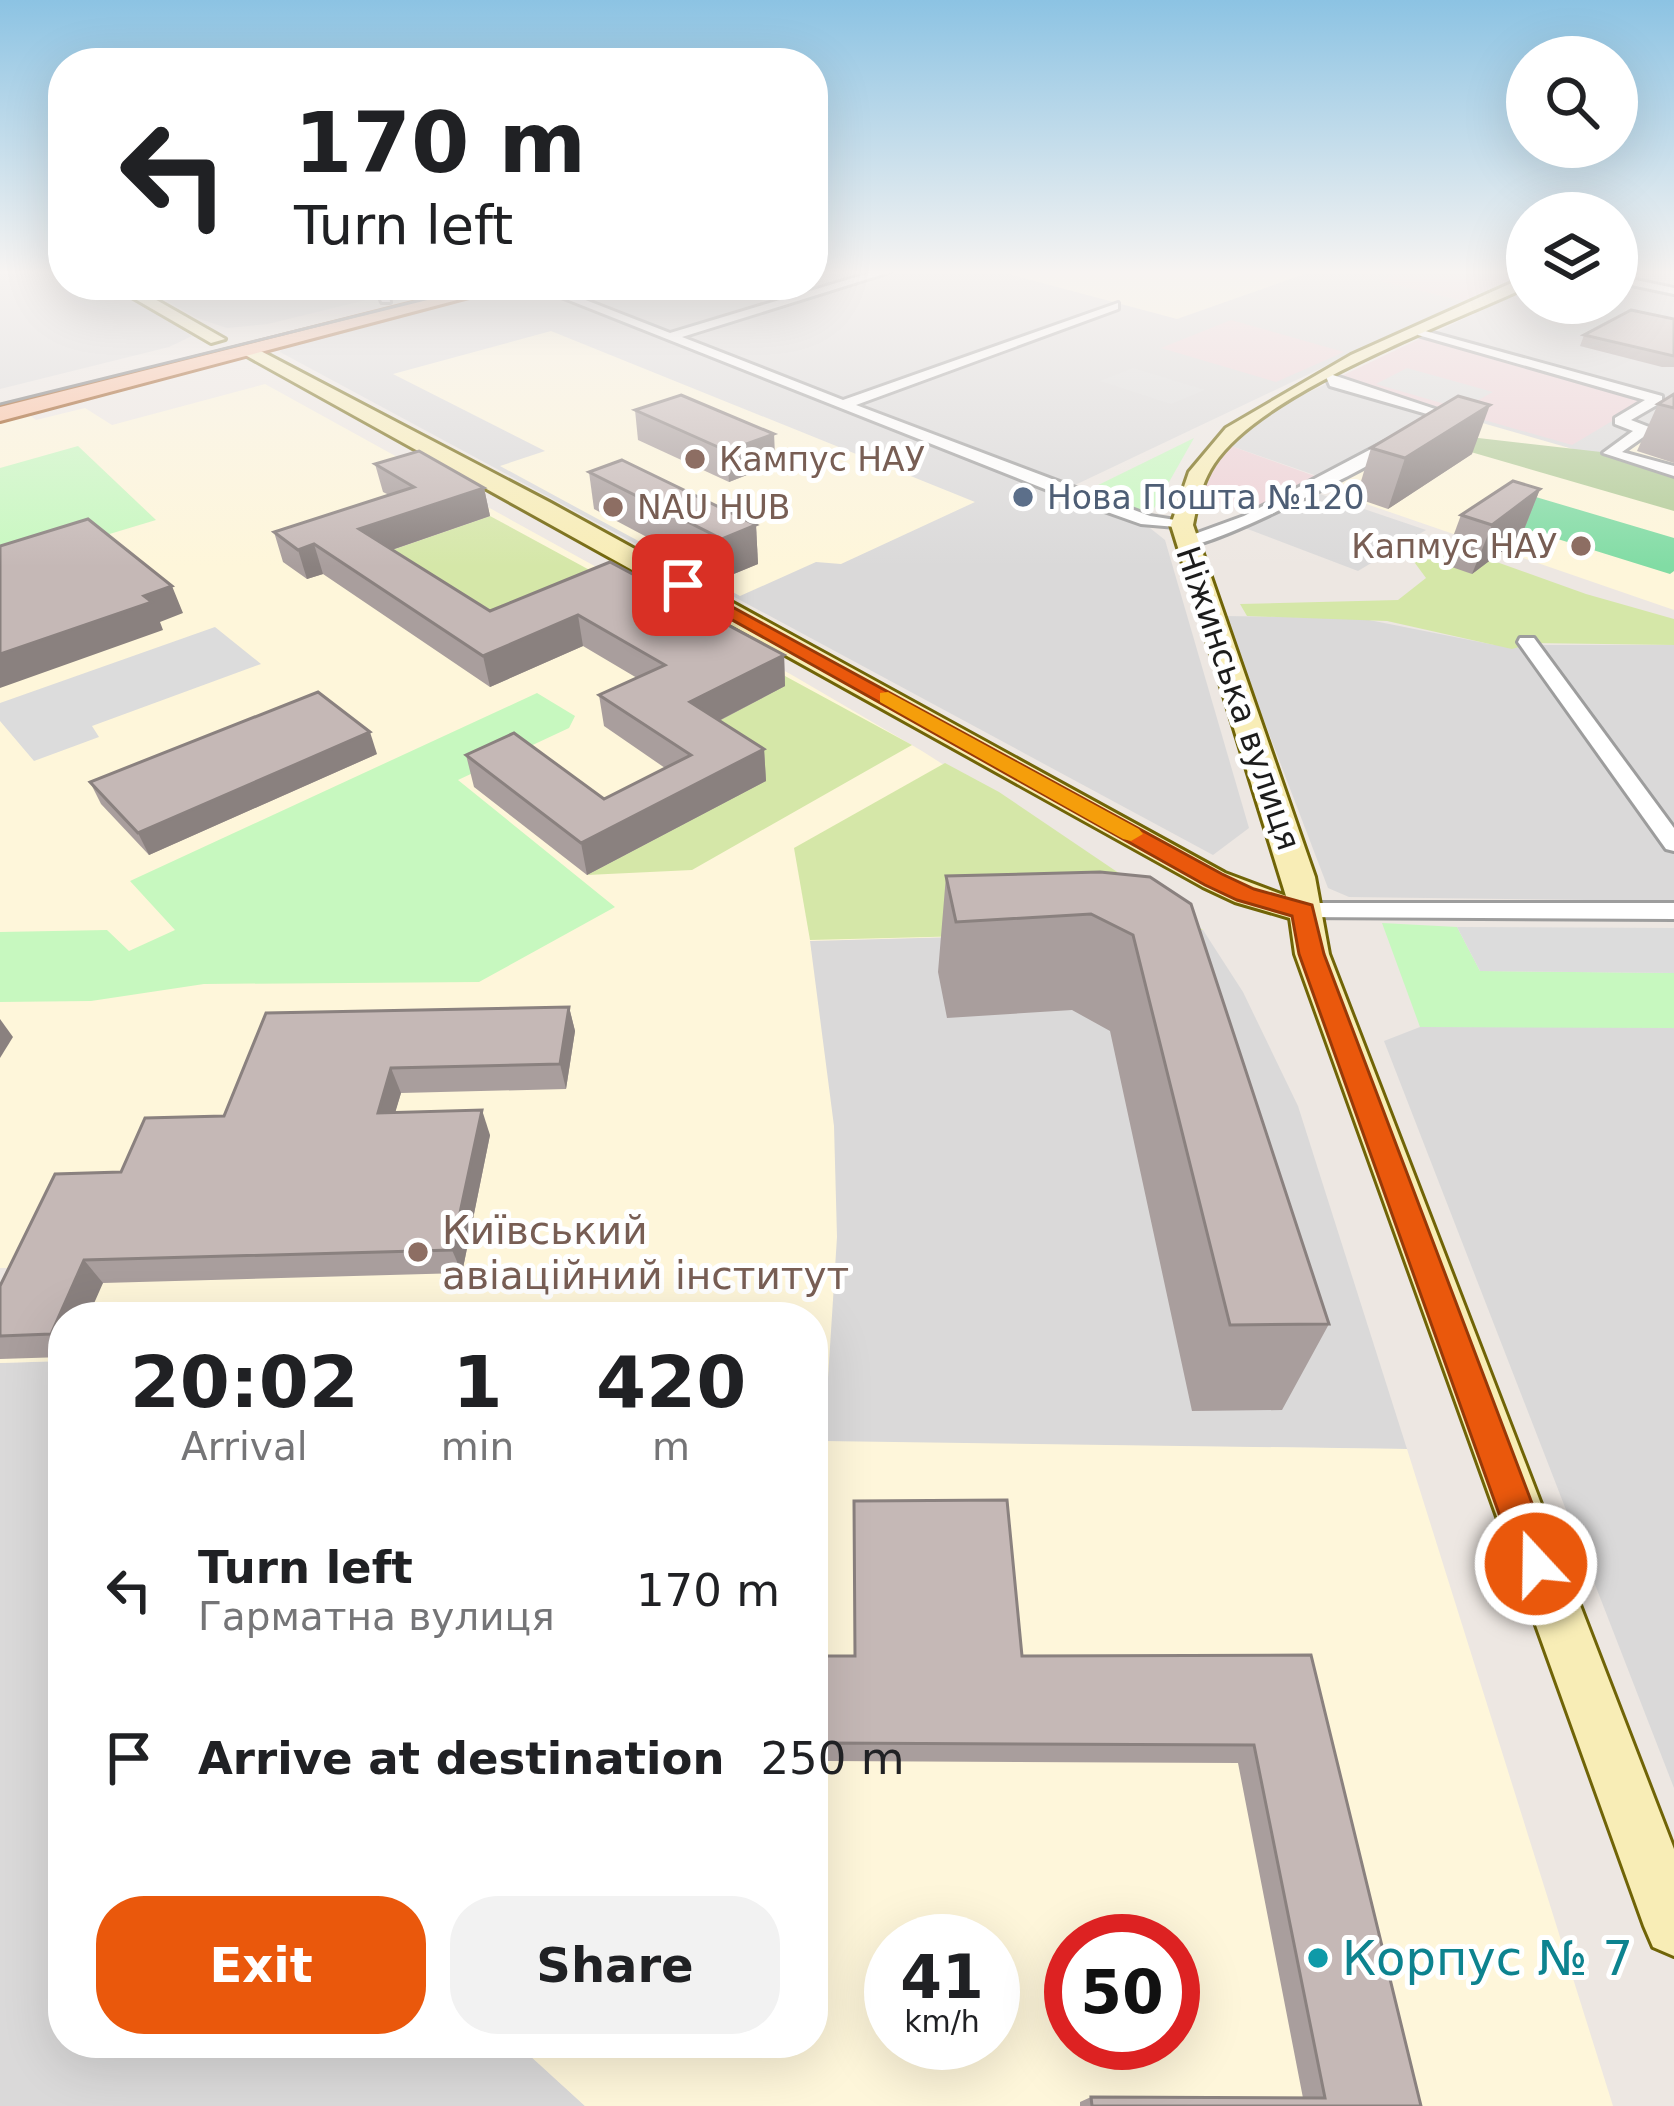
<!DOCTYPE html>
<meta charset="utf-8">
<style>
body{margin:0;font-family:"DejaVu Sans",sans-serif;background:#f2f2f2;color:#202124;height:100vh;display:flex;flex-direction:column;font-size:45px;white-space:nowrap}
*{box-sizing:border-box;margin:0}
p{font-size:39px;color:#757577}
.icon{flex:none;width:66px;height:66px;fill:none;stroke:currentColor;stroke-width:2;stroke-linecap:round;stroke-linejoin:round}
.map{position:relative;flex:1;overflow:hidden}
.side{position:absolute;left:48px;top:1302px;width:780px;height:756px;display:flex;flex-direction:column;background:#fff;border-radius:48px;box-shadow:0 12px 48px #0002}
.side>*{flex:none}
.hud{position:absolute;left:48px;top:48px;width:780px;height:252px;border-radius:48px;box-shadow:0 12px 48px #0002;background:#fff;color:#202124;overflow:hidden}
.fabs{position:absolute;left:1506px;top:36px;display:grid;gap:24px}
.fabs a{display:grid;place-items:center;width:132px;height:132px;border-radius:50%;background:#fff;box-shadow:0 12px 48px #0002;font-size:60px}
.speed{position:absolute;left:864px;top:1914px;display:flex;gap:24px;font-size:60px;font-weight:700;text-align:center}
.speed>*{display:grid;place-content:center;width:156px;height:156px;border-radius:50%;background:#fff;box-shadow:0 12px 48px #0002;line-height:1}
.speed small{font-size:30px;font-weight:400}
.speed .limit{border:18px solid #d22;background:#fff;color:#111}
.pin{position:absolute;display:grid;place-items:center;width:102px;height:102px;color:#fff;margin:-51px;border-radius:24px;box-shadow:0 6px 18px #0006}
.me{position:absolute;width:132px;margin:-66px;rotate:339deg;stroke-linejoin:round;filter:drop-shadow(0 0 9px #0008)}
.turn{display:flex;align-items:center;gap:42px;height:252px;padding:0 48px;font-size:54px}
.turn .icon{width:156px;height:156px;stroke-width:2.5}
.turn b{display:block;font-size:84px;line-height:102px}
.eta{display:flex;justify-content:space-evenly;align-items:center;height:204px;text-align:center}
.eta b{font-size:72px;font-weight:600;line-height:84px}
.cta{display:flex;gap:24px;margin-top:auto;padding:24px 48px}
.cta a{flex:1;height:138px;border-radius:48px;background:#ea580c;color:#fff;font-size:48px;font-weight:600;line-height:138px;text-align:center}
.cta a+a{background:#f2f2f2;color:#202124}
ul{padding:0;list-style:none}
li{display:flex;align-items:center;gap:36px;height:168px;padding:0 48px}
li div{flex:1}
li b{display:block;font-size:45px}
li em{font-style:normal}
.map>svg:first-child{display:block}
.residential{fill:#dad9d9}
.commercial{fill:#eed1d6}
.education{fill:#fef6da;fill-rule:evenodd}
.grass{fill:#d5e7a8}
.forest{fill:#b2cc97}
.park{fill:#c7f8bf}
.pitch{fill:#81dca4}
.parking{fill:#dcdcdc}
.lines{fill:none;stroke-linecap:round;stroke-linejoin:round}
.street-casing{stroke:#9d9d9d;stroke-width:6}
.secondary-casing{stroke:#706407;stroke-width:6}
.primary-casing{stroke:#914303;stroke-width:6}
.street{fill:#fff;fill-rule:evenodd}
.secondary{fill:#f8edb6;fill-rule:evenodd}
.primary{fill:#fabc9b;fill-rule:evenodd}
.tram{stroke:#6a6a6a;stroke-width:3}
.wall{fill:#a99e9d}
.shaded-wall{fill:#8a817f}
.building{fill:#c5b8b6;stroke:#8a817f;stroke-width:3}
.route{fill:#ea580c;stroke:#983908;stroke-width:3}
.slow{fill:#f59e0b}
.education-dot{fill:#8d6e63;stroke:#fff;stroke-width:4.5}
.service-dot{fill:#5c6f8a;stroke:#fff;stroke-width:4.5}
.culture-dot{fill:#0f9aa8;stroke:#fff;stroke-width:4.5}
.labels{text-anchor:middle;stroke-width:10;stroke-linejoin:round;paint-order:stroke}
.far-education-label{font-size:33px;fill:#785e54;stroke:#fff;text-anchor:start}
.far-service-label{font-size:33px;fill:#4e5e75;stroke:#fff;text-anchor:start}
.far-street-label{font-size:33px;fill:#1c1c1c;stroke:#fff}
.education-label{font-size:39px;fill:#785e54;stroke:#fff;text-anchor:start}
.near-culture-label{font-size:48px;fill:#0d838f;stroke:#fff;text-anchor:start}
</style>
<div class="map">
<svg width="1674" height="2106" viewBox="0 0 1674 2106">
<rect width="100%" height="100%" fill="#ede7e2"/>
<!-- residential -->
<g class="residential">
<polygon points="0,272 63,272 63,285 109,285 192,336 169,347 0,389"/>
<polygon points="813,272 875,272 672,333 546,285 813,285"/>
<polygon points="893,272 1404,272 1382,281 1463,301 1075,485 681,336"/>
<polygon points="1617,283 1674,295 1674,420 1604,458 1323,478 1231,446 1273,409 1527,289 1527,303 1617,303"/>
<polygon points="140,285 375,285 378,297 268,324 227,328 197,318"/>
<polygon points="524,285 1150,528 1165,540 1249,828 1213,855 280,352 281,348"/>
<polygon points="1314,492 1426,530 1358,571 1245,528"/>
<polygon points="1224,616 1359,618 1495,645 1674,645 1674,901 1349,897 1328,888"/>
<polygon points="1203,930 1243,992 1298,1106 1407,1449 824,1442 810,940"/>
<polygon points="1420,1027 1674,1027 1674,1788 1384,1041"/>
<polygon points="63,1361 63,2043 516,2043 585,2106 0,2106 0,1363"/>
</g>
<!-- commercial -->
<g class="commercial">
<polygon points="1404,272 1526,272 1463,301 1380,281"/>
<polygon points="1231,320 1337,350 1344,352 1276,382 1161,348"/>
<polygon points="1432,333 1505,357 1654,396 1572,445 1337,378"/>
<polygon points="1231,446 1323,479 1250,515 1201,496 1213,465"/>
</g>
<!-- education -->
<g class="education">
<polygon points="1001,272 1310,272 1177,319"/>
<polygon points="551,331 975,502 841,564 816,562 740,596 500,466 545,451 393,374"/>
<path d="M265,384L792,675L922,751L1203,930L810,941L834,1126L837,1237L824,1441L1407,1449L1613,2106H585L516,2043H813V1317H63V1361L0,1363V1296L12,1268H0V423L29,415L36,420L85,408L112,425ZM891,1941H993V2043H891ZM1071,1941H1173V2043H1071Z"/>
<polygon points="1451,414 1604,458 1674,420 1674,610 1320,488"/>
</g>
<!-- grass -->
<g class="grass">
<polygon points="490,516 912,745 692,870 587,875 765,781 614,592 499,643 349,565"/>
<polygon points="1438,541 1586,594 1674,619 1674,645 1533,643 1512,649 1387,621 1247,616 1240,604 1398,600 1426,578 1412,559"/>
<polygon points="945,763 999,792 1203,930 810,940 794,848"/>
</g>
<!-- forest -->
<polygon class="forest" points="1435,433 1610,453 1674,471 1674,511 1426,439"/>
<!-- park -->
<g class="park">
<polygon points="1194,438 1152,512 1129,511 1082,493"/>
<polygon points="78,446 156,520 0,567 0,468"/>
<polygon points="537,693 575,716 569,728 458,780 615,907 479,982 204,984 91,1001 0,1002 0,932 107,930 129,951 175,930 130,881"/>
<polygon points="1382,923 1457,927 1480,971 1674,973 1674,1028 1420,1027"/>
</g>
<!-- pitch -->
<polygon class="pitch" points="1509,489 1674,538 1674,571 1670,574 1474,513"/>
<!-- parking -->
<g class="parking">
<polygon points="1133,368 1205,390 1171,404 1100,381"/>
<polygon points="1407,368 1493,392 1462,409 1376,384"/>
<polygon points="215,627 261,664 92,726 99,737 34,761 0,721 0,703"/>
<polygon points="1457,927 1674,928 1674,973 1480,971"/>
</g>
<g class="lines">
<defs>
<g id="street">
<polygon points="873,272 890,272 682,337 843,400 1118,303 1118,309 856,405 1150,516 1188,522 1188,528 1141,524 1065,497 531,285 547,285 670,333"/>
<polygon points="1617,276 1674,288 1674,294 1617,282"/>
<polygon points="375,285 387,285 390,302 382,302"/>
<polygon points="1418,329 1662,396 1662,402 1631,420 1649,427 1649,433 1622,452 1674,466 1674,476 1603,453 1633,431 1615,424 1615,418 1645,400 1418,335"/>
<path d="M1324,372L1453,415C1421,441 1215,549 1181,547V539L1244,516L1434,416L1330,386Z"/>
<polygon points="1520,638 1534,638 1674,828 1674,851 1666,849 1518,642"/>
<polygon points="1303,903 1674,903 1674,919 1294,917 1291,911"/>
</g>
<g id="secondary">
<path d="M1527,276V287C1446,325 1262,391 1214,464C1202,482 1197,504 1193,525L1315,877L1329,954L1674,1849V1956L1653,1947L1644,1926L1295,954L1290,918L1235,902L1203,887L238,351L253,347L551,503L1225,873L1286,896L1171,525L1189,472L1226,428L1351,355Z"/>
<polygon points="111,285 130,285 225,339 211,343"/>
</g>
<polygon id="primary" points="484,285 514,285 0,421 0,407"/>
</defs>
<!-- street casing -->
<use href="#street" class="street-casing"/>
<!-- secondary casing -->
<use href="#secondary" class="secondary-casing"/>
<!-- primary casing -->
<use href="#primary" class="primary-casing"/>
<!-- street -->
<use href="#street" class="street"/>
<!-- secondary -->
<use href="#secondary" class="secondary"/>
<!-- primary -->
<use href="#primary" class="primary"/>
<!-- tram -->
<polyline class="tram" points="0,404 482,285"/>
</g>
<!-- wall -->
<g class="wall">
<polygon points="1674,319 1674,367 1662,367 1580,346 1584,335"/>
<polygon points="1674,394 1674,463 1637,451 1658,404"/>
<polygon points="635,410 774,434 775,464 729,482 638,440"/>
<polygon points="1371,448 1472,454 1388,509 1356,498"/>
<polygon points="375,464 484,488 490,516 392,550 490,611 610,562 784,655 785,686 719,721 764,749 766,781 587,875 474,787 466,755 604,799 665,768 604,726 599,695 637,678 583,646 490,687 323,574 307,579 283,562 274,532 389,495 383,492"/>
<polygon points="589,472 756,525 758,564 724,578 594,509"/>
<polygon points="1540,489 1521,537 1472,574 1443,564 1461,515"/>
<polygon points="377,754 149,855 101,804 90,782"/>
<polygon points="1100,872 1329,1324 1282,1410 1192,1411 1110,1031 1072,1010 947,1018 938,972 946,876"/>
<polygon points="569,1007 575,1031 566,1089 401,1093 395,1112 490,1135 462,1273 103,1283 63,1317 63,1357 0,1359 0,1286 121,1172 224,1116"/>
<polygon points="1311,1655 1421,2106 1080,2106 1080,2102 1091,2097 1303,2098 1238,1763 826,1761 825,1814 813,1814 813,1656"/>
</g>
<!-- shaded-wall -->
<g class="shaded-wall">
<polygon points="1490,405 1472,454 1388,509 1405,458"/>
<polygon points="774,434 775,464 729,482 727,451"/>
<polygon points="484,488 490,516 368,558 359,529"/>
<polygon points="1540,489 1521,537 1472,574 1492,525"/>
<polygon points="756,525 758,564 724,578 722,539"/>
<polygon points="314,544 323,574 307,579 298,550"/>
<polygon points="172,586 183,613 160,622 163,630 0,688 0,654 144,596"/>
<polygon points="578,615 583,646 490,687 483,656"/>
<polygon points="784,655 785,686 693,734 690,702"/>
<polygon points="370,732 377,754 149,855 138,833"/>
<polygon points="764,749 766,781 587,875 581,843"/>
<polygon points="569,1007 575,1031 566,1089 560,1064"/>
<polygon points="0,1019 13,1037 0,1058"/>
<polygon points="391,1068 401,1093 388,1137 378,1113"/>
<polygon points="482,1110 490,1135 462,1273 452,1250"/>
<polygon points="84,1260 103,1283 88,1317 63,1317 63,1348 51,1334"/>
</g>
<!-- building -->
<g class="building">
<polygon points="1631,310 1674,319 1674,356 1584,335"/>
<polygon points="1674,394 1674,408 1658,404"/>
<polygon points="681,395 774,434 727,451 635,410"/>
<polygon points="1458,396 1490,405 1405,458 1371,448"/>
<polygon points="419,451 484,488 359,529 490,611 610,562 784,655 690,702 764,749 581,843 466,755 514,733 604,799 691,755 599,695 665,665 578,615 483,656 314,544 298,550 274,532 414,487 375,464"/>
<polygon points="622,460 756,525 722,539 589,472"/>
<polygon points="1513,481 1540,489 1492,525 1461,515"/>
<polygon points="88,519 172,586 144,596 152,602 0,654 0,546"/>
<polygon points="318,692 370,732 138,833 90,782"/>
<polygon points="1100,872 1150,877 1191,904 1329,1324 1230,1325 1133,935 1091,914 956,922 946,876"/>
<polygon points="569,1007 560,1064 391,1068 378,1113 482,1110 452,1250 84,1260 51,1334 0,1336 0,1286 55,1174 121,1172 145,1118 224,1116 266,1013"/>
<polygon points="1007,1500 1022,1656 1311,1655 1421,2106 1092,2106 1091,2097 1325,2098 1254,1745 825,1743 824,1798 813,1798 813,1656 855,1656 854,1501"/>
</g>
<!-- sky -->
<linearGradient id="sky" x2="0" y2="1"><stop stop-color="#8cc3e3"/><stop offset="0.48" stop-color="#f7f4f2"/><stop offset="1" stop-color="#f7f4f2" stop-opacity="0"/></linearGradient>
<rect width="1674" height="567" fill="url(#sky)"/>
<!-- route -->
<polygon class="route" points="683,580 1222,874 1254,889 1312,905 1324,954 1555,1564 1550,1578 1536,1583 1523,1578 1517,1564 1299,954 1292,916 1237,900 1205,885 677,589 674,585"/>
<!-- slow -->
<polygon class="slow" points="888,692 1139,829 1143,834 1131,841 1123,839 880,702 880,693"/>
<!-- markers -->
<g class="education-dot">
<circle cx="695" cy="459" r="12"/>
<circle cx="613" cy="507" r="12"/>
<circle cx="1581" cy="546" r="12"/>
<circle cx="418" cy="1252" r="12"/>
</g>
<circle class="service-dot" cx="1023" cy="497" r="12"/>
<circle class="culture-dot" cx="1318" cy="1958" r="12"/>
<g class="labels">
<!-- far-education labels -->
<g class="far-education-label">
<text x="719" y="471">Кампус НАУ</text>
<text x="637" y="519">NAU HUB</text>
<text x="1557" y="558" text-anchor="end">Капмус НАУ</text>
</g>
<!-- far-service labels -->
<g class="far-service-label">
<text x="1047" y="509">Нова Пошта №120</text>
</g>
<!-- far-street labels -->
<g class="far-street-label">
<text transform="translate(1239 698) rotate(71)" y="12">Ніжинська вулиця</text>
</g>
<!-- education labels -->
<g class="education-label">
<text x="442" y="1244">Київський<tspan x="442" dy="45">авіаційний інститут</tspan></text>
</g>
<!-- near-culture labels -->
<g class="near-culture-label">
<text x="1342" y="1975">Корпус № 7</text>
</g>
</g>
</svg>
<div class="fabs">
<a><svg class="icon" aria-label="search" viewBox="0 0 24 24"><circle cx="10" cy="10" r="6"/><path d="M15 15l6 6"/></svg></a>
<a><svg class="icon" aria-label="layers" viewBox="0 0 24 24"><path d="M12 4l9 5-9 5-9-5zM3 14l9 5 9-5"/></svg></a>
</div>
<div class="speed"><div>41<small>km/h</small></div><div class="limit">50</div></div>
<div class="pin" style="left:683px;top:585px;background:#d93025"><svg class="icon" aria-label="arrive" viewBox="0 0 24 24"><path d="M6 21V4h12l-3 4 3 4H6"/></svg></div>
<svg class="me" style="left:1536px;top:1564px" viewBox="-20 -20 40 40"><circle r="17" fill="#ea580c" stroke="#fff" stroke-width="3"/><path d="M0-11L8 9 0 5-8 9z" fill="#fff"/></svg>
<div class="hud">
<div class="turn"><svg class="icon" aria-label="left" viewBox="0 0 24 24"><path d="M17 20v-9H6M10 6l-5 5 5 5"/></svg><div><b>170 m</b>Turn left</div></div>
</div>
<section class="side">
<div class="eta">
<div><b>20:02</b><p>Arrival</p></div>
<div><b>1</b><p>min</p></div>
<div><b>420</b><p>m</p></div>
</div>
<ul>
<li><svg class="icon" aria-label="left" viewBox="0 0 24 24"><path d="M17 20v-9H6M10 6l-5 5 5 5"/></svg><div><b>Turn left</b><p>Гарматна вулиця</p></div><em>170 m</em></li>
<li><svg class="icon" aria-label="arrive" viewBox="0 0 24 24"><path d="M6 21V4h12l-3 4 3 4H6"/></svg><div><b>Arrive at destination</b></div><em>250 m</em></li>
</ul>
<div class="cta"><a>Exit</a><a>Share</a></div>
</section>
</div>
